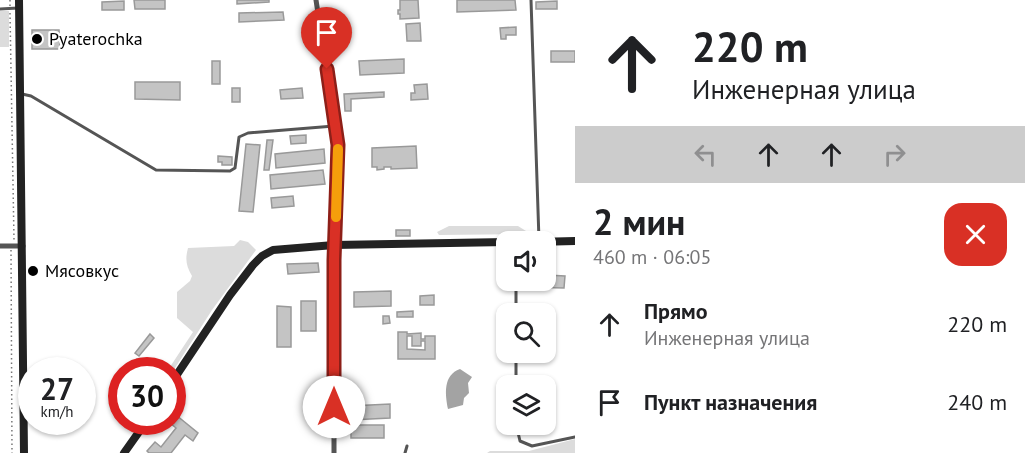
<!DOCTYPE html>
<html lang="ru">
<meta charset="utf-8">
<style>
body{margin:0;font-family:"PT Sans",sans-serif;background:#f6f6f6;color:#202124;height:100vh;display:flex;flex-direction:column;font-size:22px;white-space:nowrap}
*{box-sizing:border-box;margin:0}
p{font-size:20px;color:#757577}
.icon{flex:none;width:33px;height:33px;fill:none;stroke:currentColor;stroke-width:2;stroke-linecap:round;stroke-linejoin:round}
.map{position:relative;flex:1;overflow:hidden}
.panel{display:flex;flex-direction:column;background:#fff;width:450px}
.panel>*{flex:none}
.top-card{background:#fff;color:#202124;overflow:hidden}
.buttons{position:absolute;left:496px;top:231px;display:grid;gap:12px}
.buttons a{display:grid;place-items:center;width:60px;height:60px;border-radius:12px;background:#fff;box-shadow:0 2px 4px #0004;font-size:30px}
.speed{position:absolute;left:18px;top:357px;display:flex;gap:12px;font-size:30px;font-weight:700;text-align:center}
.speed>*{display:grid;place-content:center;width:78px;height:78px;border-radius:50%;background:#fff;box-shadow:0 2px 4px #0004;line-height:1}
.speed small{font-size:15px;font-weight:400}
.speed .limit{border:9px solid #d22;background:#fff;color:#111}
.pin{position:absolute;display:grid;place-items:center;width:51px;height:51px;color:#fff;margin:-62px -26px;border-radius:50% 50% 50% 0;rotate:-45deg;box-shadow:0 0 6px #0007}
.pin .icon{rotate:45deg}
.me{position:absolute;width:66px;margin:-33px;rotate:0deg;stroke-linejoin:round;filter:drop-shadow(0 0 4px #0008)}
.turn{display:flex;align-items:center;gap:21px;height:126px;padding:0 18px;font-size:27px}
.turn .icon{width:78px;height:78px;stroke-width:2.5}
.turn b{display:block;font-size:42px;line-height:51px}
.lanes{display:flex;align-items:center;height:57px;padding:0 18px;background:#0003;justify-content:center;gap:30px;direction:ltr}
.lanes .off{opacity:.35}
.round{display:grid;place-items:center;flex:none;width:63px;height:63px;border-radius:18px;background:#f6f6f6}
.overview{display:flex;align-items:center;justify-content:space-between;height:102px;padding:0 18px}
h1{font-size:36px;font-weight:700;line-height:45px}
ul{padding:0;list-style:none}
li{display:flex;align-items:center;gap:18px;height:78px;padding:0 18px}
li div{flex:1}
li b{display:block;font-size:22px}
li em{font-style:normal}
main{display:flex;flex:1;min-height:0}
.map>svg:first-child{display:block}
.green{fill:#dcdcdc}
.water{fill:#a3a3a3}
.building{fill:#c4c4c4;stroke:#999;stroke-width:1.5;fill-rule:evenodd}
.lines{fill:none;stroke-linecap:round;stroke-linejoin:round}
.path{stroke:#777;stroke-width:1.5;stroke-dasharray:1.5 3;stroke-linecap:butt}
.lane{stroke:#555;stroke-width:3}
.street{stroke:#555;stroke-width:5}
.secondary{stroke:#222;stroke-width:8}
.route-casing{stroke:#8d1f18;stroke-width:15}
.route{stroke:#d93025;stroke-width:10}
.slow{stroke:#f59e0b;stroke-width:10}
.poi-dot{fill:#000;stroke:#fff;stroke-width:2}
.labels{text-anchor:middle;stroke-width:4.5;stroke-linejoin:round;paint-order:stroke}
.poi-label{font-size:18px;fill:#000;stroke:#fff;text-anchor:start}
</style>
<main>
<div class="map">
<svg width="575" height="453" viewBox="0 0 575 453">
<rect width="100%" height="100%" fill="#fff"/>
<!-- green -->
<g class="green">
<rect x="0" y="11" width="9" height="36"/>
<polygon points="449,226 518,226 526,231 526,234 439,235 437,232"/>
<path d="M240,240L248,242L256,250L212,310L173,371L168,370L193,332L177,318V292L190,281L192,276C186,266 185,259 188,248L234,246Z"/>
<polygon points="575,439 575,453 487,453 490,451 529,451"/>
</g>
<!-- water -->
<path class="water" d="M460,369L472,377L468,383L469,393L464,398L463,405L448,409C445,394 443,375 460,369Z"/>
<!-- building -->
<g class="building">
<polygon points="134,0 165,0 165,9 135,9"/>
<polygon points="237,0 269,0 269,2 237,4"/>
<polygon points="400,0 418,0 419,18 400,19 400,14 398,14 398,10 400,10"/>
<polygon points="457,0 515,0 516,10 457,12"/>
<polygon points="124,1 124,10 102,10 102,2"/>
<polygon points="557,1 557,9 536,9 536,2"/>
<polygon points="283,12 284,20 239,22 239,13"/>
<polygon points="420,23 421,41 407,41 406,24"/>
<polygon points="516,27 516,35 506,35 506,39 501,39 500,28"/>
<polygon points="32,30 59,30 60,49 32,49"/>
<rect x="551" y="51" width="24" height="11"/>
<polygon points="404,59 404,73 360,75 359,61"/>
<rect x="212" y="61" width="8" height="23"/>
<polygon points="135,82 180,82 180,100 135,99"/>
<polygon points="427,84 428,99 411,100 411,93 415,93 414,85"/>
<rect x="232" y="88" width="8" height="14"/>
<polygon points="302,88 303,98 281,99 280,90"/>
<polygon points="384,92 384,97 351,99 351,111 345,111 344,94"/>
<polygon points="306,135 306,143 291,144 290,136"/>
<polygon points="267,140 273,140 269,170 264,170"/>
<polygon points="246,144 260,145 253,212 239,211"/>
<polygon points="416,146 417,168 391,169 391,167 384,167 384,169 377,170 377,167 372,167 372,148"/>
<polygon points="324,149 325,163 276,168 275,154"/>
<polygon points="218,156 232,157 232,165 222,165 222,162 218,162"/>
<polygon points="323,170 325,184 271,189 270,175"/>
<polygon points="293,196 294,206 272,208 271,198"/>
<rect x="396" y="230" width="14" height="6"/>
<polygon points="318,263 319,272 288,274 287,264"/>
<polygon points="546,275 565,276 564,288 524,287 524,280 546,280"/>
<polygon points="391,291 391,306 354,307 354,292"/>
<polygon points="434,295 434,305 420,305 420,296"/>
<rect x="301" y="301" width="15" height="30"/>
<polygon points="277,306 291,307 291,347 277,347"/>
<polygon points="413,311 413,317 397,317 397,312"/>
<polygon points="383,316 389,316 390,323 383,324"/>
<path d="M398,332H407V334L421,333V339H425V336H435V359H398ZM407,336H412V346H421V341H425V350L407,349Z"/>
<polygon points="150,334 154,338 139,356 135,353"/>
<polygon points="390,404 390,418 351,420 350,406"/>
<polygon points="176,415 198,433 193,441 185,435 171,453 149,453 147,451 155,442 161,447 176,428 170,423"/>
<rect x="351" y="425" width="33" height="13"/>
</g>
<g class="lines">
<!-- path -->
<g class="path">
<polyline points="10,0 10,6"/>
<polyline points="10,13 14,240"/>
<polyline points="11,250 12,453"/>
</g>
<!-- lane -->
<g class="lane">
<polyline points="531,0 539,240"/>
<polyline points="0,9 18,8"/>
<polyline points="22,94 31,96 156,170 230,171 235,168 239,137 248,133 334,126"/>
<polyline points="516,280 516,314"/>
<polyline points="516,352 516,386"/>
<polyline points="137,360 150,370"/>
<polyline points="516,424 520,441 532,446 575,437"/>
<polyline points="405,453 407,446"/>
</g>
<!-- street -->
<g class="street">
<polyline points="316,0 338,145 334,260 334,453"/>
<polyline points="0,246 23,246"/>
</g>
<!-- secondary -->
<g class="secondary">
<polyline points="19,0 24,453"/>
<polyline points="535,242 575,241"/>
<polyline points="172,382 230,295 253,265 262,256 273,250 334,245 507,242"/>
<polyline points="124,453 146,422"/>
</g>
</g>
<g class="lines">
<defs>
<polyline id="route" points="327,69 338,145 334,260 334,407"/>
</defs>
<!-- route casing -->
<use href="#route" class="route-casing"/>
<!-- route -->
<use href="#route" class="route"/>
<!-- slow -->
<polyline class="slow" points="336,217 338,149"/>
</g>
<!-- markers -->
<g class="poi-dot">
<circle cx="37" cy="39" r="6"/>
<circle cx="33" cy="271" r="6"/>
</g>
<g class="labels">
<!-- poi labels -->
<g class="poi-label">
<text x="49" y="45">Pyaterochka</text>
<text x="45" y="277">Мясовкус</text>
</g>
</g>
</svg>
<div class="buttons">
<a><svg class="icon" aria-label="sound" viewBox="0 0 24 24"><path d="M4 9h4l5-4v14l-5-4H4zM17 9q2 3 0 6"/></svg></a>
<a><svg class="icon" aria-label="search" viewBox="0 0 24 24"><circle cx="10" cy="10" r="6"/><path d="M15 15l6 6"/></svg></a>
<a><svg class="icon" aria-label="layers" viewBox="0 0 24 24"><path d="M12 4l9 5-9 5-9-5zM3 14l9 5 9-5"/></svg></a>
</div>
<div class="speed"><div>27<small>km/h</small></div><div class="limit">30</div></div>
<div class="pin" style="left:327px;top:69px;background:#d93025"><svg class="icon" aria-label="arrive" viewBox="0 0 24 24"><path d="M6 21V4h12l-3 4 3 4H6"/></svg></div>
<svg class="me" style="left:334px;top:407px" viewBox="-20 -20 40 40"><circle r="19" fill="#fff"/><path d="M0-13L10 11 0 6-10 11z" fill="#d93025"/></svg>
</div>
<section class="panel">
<div class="top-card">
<div class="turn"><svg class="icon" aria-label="ahead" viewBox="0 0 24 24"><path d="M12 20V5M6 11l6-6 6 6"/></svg><div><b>220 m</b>Инженерная улица</div></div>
<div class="lanes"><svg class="icon off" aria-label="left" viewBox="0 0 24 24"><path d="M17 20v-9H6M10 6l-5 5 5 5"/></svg><svg class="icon" aria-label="ahead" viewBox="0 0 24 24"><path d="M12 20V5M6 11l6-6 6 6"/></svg><svg class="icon" aria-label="ahead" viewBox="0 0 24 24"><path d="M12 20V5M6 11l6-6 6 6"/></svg><svg class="icon off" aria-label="right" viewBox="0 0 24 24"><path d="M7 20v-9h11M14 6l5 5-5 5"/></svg></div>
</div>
<div class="overview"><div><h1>2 мин</h1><p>460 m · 06:05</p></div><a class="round" style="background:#d93025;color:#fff"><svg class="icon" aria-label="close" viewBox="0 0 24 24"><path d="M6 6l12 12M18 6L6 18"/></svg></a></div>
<ul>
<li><svg class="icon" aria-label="ahead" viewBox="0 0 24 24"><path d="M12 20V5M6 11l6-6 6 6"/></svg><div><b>Прямо</b><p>Инженерная улица</p></div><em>220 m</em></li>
<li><svg class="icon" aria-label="arrive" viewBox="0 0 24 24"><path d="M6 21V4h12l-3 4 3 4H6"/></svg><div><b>Пункт назначения</b></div><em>240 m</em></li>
</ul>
</section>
</main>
